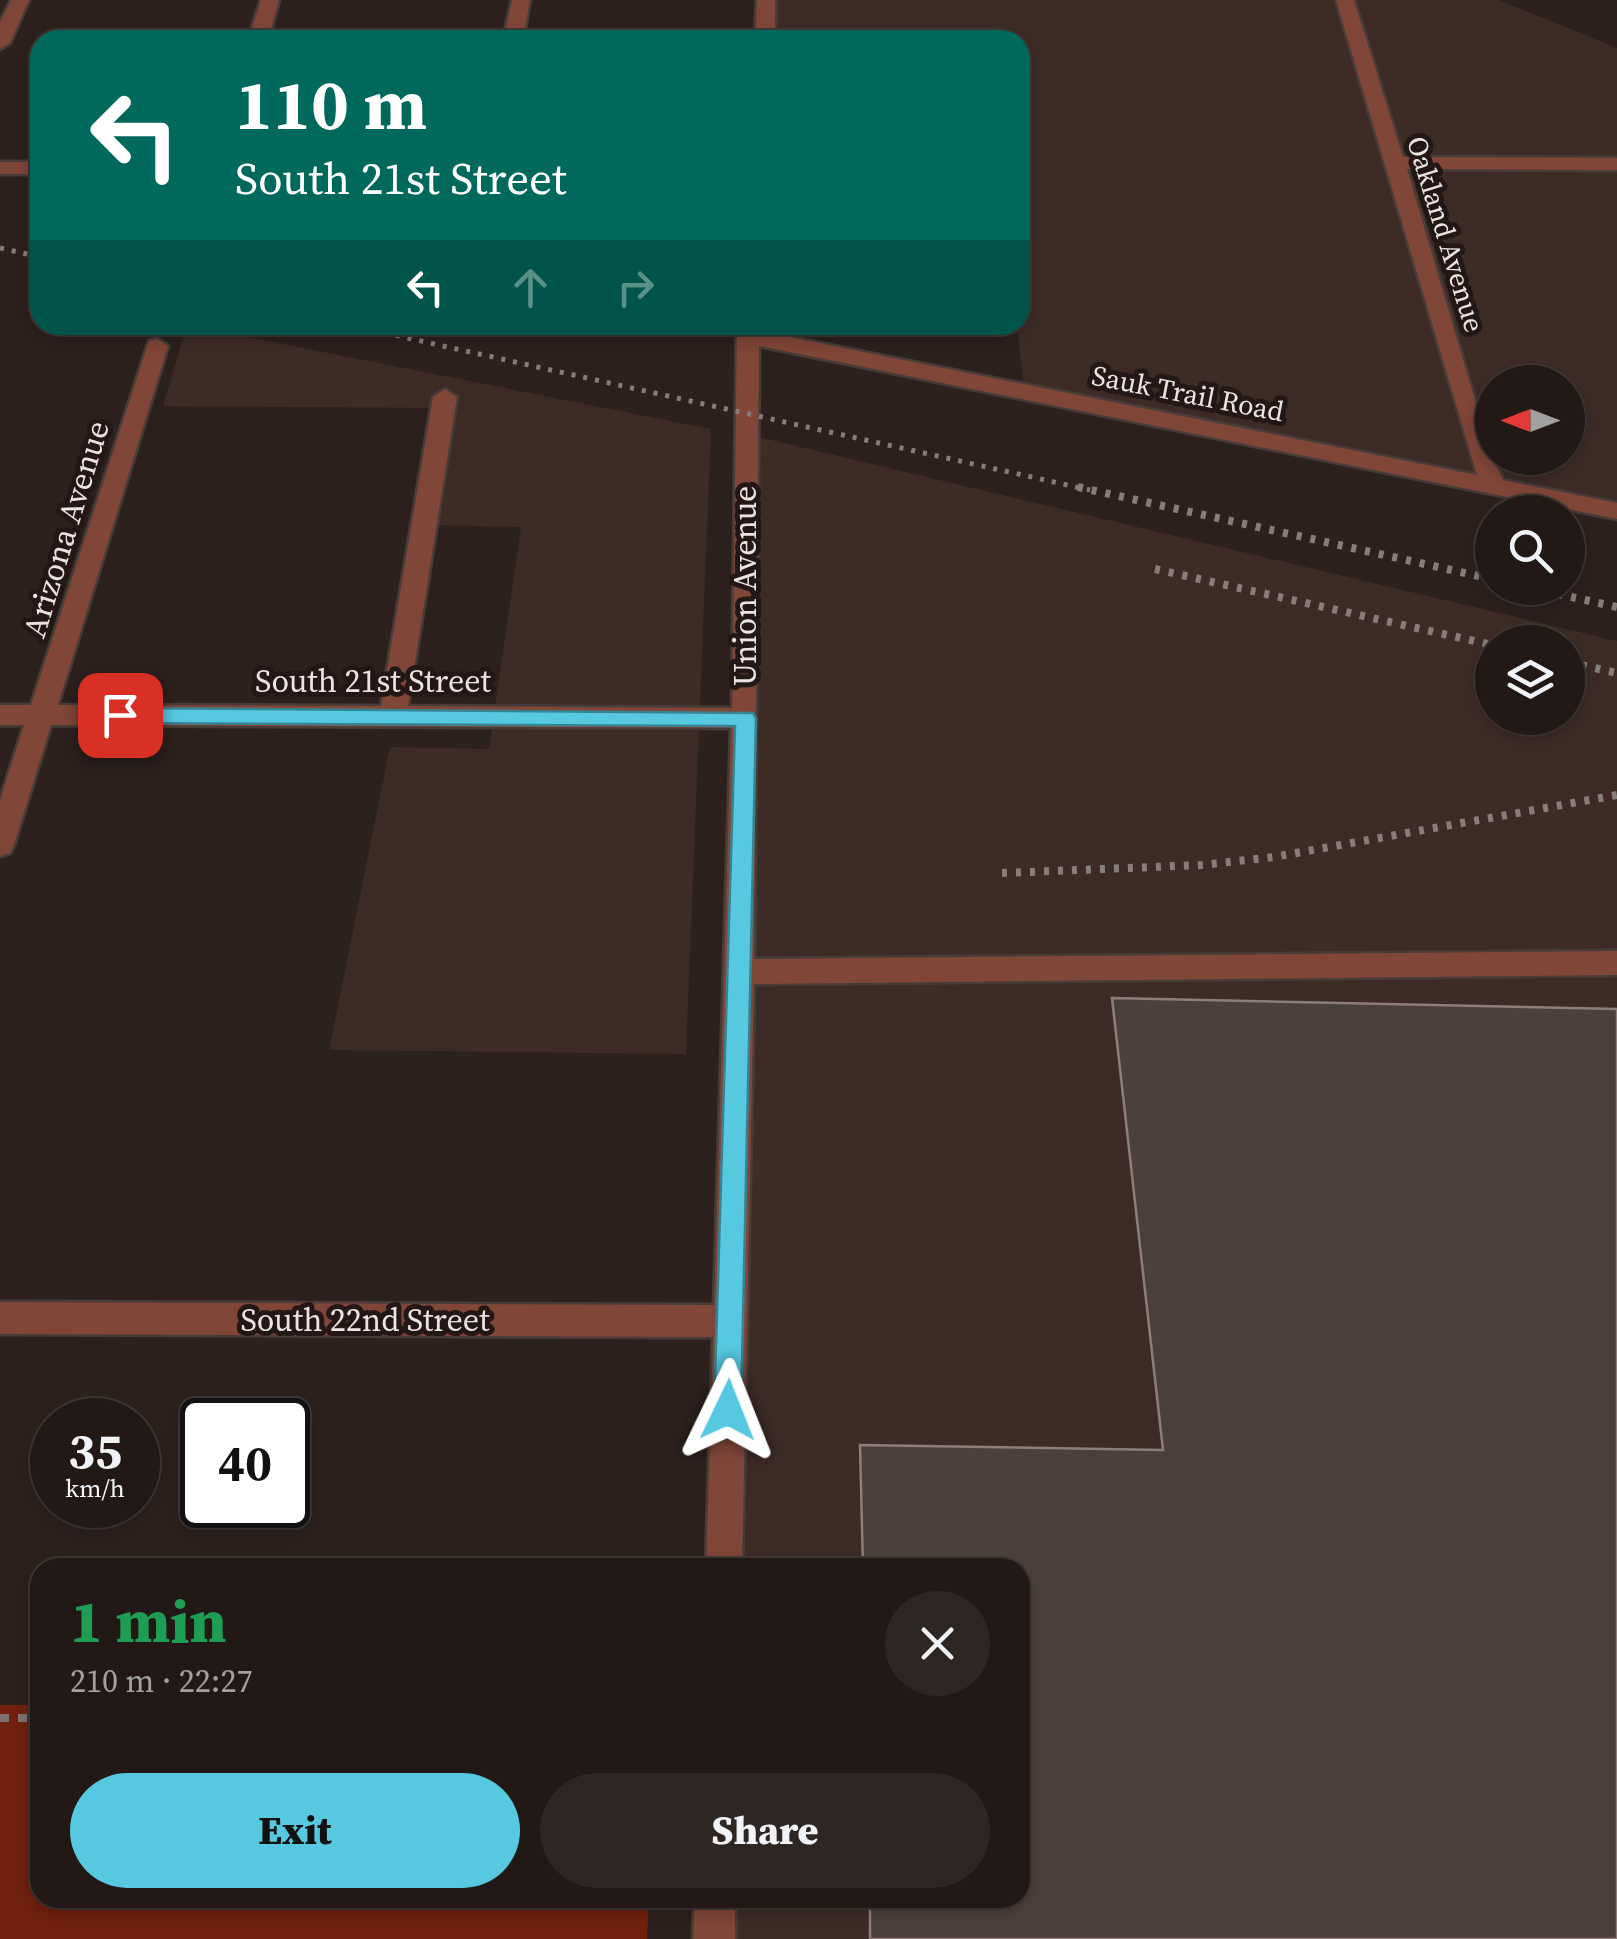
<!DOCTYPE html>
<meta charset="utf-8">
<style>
body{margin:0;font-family:"Source Serif 4",serif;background:#2e2623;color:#f1f3f6;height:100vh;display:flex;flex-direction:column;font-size:38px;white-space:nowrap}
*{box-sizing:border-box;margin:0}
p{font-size:32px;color:#a2a0a1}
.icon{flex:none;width:55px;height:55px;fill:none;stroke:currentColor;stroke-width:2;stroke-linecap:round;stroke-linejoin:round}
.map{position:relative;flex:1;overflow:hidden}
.sheet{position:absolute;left:30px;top:1558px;width:1000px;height:350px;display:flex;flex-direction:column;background:#221916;border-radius:30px;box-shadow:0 5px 15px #0003,0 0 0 2px #3f3835}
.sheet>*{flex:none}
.hud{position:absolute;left:30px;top:30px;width:1000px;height:305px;border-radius:30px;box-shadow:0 5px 15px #0003,0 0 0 2px #3f3835;background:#00695c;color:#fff;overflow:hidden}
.needle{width:65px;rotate:270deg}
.fabs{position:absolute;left:1475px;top:365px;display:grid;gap:20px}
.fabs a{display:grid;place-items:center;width:110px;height:110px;border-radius:50%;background:#221916;box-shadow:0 5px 15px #0003,0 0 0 2px #3f3835;font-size:50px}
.speed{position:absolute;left:30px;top:1398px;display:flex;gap:20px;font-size:50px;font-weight:700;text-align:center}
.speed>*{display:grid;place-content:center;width:130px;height:130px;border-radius:50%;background:#221916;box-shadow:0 5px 15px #0003,0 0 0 2px #3f3835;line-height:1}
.speed small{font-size:25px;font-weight:400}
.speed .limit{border:5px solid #111;border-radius:15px;background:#fff;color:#111}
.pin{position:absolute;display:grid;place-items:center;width:85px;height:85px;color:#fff;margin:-42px;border-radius:20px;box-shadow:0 5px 15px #0006}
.me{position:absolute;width:110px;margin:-55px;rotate:2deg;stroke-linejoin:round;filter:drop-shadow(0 0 8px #0008)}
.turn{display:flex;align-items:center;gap:35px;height:210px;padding:0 40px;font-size:45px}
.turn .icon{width:130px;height:130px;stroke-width:2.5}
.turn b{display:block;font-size:70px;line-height:85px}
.lanes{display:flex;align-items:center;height:95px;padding:0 40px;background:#0003;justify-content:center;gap:50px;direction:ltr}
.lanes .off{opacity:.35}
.round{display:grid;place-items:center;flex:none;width:105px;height:105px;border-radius:52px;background:#2e2623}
.overview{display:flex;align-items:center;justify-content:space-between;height:170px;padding:0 40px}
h1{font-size:60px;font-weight:800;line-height:75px;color:#1e9e55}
.action{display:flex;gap:20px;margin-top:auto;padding:20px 40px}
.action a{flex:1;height:115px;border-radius:60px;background:#56c9e1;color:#111;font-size:40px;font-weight:800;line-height:115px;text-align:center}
.action a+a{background:#2e2623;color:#f1f3f6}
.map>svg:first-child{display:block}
.built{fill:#3d2b26;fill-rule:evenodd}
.green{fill:#70200d}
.building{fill:#4c403c;stroke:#8d7e7b;stroke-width:2.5}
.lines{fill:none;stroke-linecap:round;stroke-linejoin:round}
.minor-casing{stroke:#483c39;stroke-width:5}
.path{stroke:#7c726f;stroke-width:8;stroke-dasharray:9 9;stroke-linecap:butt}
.minor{fill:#804638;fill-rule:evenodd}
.rail-far1{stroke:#877d7a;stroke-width:5;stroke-dasharray:4 8;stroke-linecap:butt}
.rail{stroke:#877d7a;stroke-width:8;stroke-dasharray:5 9;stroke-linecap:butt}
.route{fill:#56c9e1;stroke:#388392;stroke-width:2.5}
.labels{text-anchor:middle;stroke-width:10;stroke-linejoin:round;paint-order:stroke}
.far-street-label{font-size:28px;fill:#ece4e2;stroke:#231815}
.street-label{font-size:32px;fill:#ece4e2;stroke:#231815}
</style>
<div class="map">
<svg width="1617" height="1939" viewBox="0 0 1617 1939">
<rect width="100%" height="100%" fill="#2d211e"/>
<!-- built -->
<g class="built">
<path d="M766,0H1499L1617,48V511L1024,391L1017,325L1020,40H765ZM1492,382H1568V458H1492Z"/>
<polygon points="187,325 711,429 686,1054 329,1050 390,747 489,749 521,527 433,525 450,408 163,406"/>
<path d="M746,434L1617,641V1939H714L715,1898H1020V1568L724,1567ZM1492,642H1568V718H1492Z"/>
</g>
<!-- green -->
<polygon class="green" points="0,1705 40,1705 40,1898 649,1898 647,1939 0,1939"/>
<!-- building -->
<polygon class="building" points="1112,998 1617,1009 1617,1939 870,1939 870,1898 1020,1898 1020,1568 863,1568 860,1445 1163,1450"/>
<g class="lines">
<defs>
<g id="minor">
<polygon points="11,0 29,0 10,43 0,49 0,22"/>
<polygon points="261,0 279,0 268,40 248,40"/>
<polygon points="512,0 530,0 523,40 503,40"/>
<polygon points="757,0 775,0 775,40 755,40"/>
<polygon points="1336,0 1354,0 1403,157 1617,158 1617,170 1407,169 1492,458 1503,480 1617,503 1617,519 759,346 754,959 1617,951 1617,975 754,984 742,1568 706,1568 713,1337 0,1334 0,1302 714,1305 731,728 51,725 14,845 10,853 0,856 0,800 24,725 0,725 0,705 31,705 149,341 157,339 168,346 58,705 381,706 433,397 445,389 457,397 408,706 732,708 737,325 759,325 759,331 1477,475"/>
<rect x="0" y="162" width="40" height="12"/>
<polygon points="695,1898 735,1898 735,1939 693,1939"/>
</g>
</defs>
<!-- minor casing -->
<use href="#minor" class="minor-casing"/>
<!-- path -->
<polyline class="path" points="0,1718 40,1718"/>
<!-- minor -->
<use href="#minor" class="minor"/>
<!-- rail-far1 -->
<g class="rail-far1">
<polyline points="0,248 40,257"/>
<polyline points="349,325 1090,490"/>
</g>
<!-- rail -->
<g class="rail">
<polyline points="1078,487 1492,579"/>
<polyline points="1155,569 1492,645"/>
<polyline points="1530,588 1617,607"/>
<polyline points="1568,662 1617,673"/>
<polyline points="1002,873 1202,865 1274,857 1617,795"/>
</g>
</g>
<!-- route -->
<polygon class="route" points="120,708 753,713 756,718 741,1410 737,1419 728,1423 718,1419 714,1410 735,726 120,723 109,715"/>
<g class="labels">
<!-- far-street labels -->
<g class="far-street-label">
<text transform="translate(1446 234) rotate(73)" y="10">Oakland Avenue</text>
<text transform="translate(1188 393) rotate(11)" y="10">Sauk Trail Road</text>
</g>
<!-- street labels -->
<g class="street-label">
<text transform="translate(66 529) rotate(-73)" y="11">Arizona Avenue</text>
<text transform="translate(745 586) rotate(-90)" y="11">Union Avenue</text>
<text x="373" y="692">South 21st Street</text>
<text x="365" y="1331">South 22nd Street</text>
</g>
</g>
</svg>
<div class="fabs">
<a><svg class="needle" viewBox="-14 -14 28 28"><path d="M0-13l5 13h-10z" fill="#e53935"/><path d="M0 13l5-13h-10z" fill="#a2a0a1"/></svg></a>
<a><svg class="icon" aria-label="search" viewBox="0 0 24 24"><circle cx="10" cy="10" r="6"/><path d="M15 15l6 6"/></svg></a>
<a><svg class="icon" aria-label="layers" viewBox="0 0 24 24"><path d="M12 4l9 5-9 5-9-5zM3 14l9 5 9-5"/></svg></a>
</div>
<div class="speed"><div>35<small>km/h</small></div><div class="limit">40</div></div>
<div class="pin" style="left:120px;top:715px;background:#d93025"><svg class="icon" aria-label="arrive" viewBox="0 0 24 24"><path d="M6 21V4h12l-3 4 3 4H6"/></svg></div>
<svg class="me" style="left:728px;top:1410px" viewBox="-20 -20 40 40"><path d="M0-17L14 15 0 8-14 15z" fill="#56c9e1" stroke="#fff" stroke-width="4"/></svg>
<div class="hud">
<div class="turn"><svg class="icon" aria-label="left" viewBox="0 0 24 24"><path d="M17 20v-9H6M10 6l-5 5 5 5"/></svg><div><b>110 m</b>South 21st Street</div></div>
<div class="lanes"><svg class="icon" aria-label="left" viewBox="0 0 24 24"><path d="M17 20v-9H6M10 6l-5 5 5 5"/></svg><svg class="icon off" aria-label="ahead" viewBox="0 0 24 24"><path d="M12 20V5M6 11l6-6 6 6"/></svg><svg class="icon off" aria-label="right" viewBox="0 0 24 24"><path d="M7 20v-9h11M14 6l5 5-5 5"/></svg></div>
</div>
<section class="sheet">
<div class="overview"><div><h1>1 min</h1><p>210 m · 22:27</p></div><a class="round"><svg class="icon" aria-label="close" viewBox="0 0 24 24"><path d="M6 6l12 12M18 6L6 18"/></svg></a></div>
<div class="action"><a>Exit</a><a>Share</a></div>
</section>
</div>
